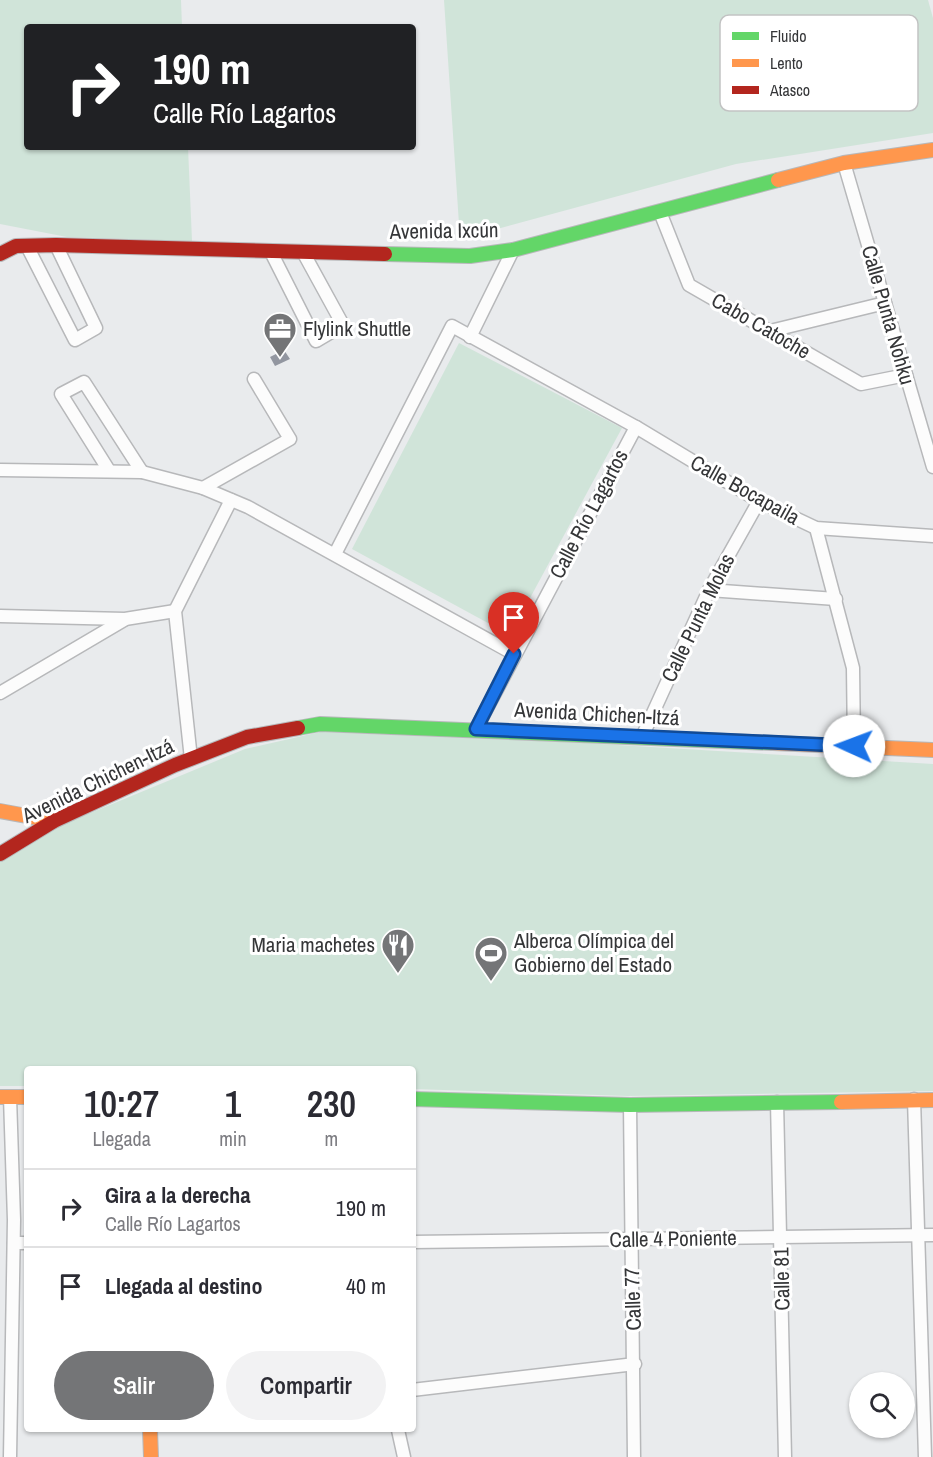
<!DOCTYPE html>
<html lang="es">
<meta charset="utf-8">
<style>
body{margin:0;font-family:"Archivo Narrow",sans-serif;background:#f2f2f3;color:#2b2b33;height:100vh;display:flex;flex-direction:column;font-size:22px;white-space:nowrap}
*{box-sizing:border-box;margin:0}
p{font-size:20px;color:#7c7c81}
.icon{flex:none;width:33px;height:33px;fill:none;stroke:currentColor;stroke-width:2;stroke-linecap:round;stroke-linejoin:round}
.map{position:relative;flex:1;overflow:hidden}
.panel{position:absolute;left:24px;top:1066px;width:392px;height:366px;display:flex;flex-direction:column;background:#fff;border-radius:6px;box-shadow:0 2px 4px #0004}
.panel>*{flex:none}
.banner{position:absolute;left:24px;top:24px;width:392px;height:126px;border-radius:6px;box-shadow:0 2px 4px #0004;background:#202124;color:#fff;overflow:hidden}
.buttons{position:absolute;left:849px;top:1372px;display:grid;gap:12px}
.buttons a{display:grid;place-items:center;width:66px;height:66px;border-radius:50%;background:#fff;box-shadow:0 2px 4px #0004;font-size:30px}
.pin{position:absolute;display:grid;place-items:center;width:51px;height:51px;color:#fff;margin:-62px -26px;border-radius:50% 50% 50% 0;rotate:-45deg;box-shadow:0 0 6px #0007}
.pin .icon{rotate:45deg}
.me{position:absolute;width:66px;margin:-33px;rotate:272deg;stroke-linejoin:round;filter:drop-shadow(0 0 4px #0008)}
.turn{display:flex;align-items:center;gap:21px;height:126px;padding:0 30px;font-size:27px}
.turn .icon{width:78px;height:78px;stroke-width:2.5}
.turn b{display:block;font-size:42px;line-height:51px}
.eta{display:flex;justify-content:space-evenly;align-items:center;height:102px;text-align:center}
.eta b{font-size:36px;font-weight:600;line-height:42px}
.cta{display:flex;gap:12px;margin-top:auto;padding:12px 30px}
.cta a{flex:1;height:69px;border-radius:36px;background:#747577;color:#fff;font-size:24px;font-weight:600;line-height:69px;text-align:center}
.cta a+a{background:#f2f2f3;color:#2b2b33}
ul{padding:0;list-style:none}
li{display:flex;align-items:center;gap:18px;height:78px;padding:0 30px;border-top:2px solid #e1e1e2}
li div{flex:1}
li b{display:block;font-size:22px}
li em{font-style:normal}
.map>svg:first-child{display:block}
.green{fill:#d0e4d9}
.building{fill:#9296a0}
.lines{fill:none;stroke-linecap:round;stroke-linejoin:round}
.street-casing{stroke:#b7b8ba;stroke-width:15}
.fast-casing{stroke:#b7b8ba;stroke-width:16}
.slow-casing{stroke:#b7b8ba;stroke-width:16}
.jam-casing{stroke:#b7b8ba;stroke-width:16}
.street{stroke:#fcfcfc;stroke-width:12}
.fast{stroke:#63d668;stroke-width:14}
.slow{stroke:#ff974d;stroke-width:14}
.jam{stroke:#b3261e;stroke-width:14}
.route-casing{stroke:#114b97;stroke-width:15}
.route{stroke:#1a73e8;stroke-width:10}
.labels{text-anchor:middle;stroke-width:6;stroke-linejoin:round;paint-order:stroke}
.street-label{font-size:21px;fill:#353638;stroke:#fff}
.poi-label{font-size:21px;fill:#353638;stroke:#fff;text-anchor:start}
.key{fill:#fff;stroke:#c2c3c3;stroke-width:1.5}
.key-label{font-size:16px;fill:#353638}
</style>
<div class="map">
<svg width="933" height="1457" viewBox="0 0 933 1457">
<rect width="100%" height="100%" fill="#e9ebed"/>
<!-- green -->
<g class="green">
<polygon points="0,0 181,0 182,27 27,27 27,147 188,147 192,241 67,237 0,224"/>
<polygon points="444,0 928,0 933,18 933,133 736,164 460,239"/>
<polygon points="459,343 622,428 510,635 352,549"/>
<polygon points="320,732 584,743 933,764 933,1091 628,1096 413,1089 412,1070 27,1070 27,1086 0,1086 0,862 59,826 245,749"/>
</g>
<!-- building -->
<polygon class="building" points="284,350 290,359 275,366 270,357"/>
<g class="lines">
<defs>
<g id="street">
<polyline points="844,163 933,467"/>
<polyline points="660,212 689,285 861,384 906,375"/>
<polyline points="27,246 75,340 96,328 56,245"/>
<polyline points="271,252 316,341 343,325 303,252"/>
<polyline points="770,331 885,303"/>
<polyline points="470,337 513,250"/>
<polyline points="108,469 61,394 84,382 142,472"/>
<polyline points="0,470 142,472 203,488 248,507 514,654"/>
<polyline points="203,488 290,439 254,379"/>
<polyline points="816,528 853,668 854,745"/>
<polyline points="335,554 452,326 636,427 759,501 816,528 933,536"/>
<polyline points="709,590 836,599"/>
<polyline points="0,616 125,619 175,611"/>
<polyline points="0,693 124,620"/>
<polyline points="476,729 636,427"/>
<polyline points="642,737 709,590 759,501"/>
<polyline points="191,759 175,611 231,500"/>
<polyline points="914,1099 925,1457"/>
<polyline points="777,1102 785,1457"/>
<polyline points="630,1105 634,1457"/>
<polyline points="412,1242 933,1235"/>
<polyline points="14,1243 27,1243"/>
<polyline points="412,1390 635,1364"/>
<polyline points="398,1430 404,1457"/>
<polyline points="10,1457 14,1220 10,1097"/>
</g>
<g id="fast">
<polyline points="385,254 470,256 513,250 778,180"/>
<polyline points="298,728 320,724 773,743"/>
<polyline points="412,1099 630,1105 841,1102"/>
</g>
<g id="slow">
<polyline points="778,180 844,163 933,150"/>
<polyline points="773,743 933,750"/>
<polyline points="0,811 54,821"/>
<polyline points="0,1097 27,1097"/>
<polyline points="841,1102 933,1100"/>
<polyline points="150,1430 151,1457"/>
</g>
<g id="jam">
<polyline points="0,254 16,246 56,245 385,254"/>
<polyline points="0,854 54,821 175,765 247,737 298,728"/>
</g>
</defs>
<!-- street casing -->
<use href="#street" class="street-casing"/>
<!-- fast casing -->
<use href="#fast" class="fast-casing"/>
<!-- slow casing -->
<use href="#slow" class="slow-casing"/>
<!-- jam casing -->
<use href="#jam" class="jam-casing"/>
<!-- street -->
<use href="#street" class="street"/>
<!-- fast -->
<use href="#fast" class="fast"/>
<!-- slow -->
<use href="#slow" class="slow"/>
<!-- jam -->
<use href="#jam" class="jam"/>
</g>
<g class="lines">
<defs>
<polyline id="route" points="514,654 476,729 854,746"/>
</defs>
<!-- route casing -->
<use href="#route" class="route-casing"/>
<!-- route -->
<use href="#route" class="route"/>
</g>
<!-- icons -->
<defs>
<symbol id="office-pin" viewBox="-11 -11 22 30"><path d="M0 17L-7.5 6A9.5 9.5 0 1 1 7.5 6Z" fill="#747577" stroke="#fff"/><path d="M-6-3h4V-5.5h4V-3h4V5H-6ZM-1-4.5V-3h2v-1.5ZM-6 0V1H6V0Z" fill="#fff"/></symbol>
<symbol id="restaurant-pin" viewBox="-11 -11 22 30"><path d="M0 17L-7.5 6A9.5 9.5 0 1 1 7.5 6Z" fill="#747577" stroke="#fff"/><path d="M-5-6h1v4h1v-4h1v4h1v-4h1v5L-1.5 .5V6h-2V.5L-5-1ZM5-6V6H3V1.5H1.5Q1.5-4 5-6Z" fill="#fff"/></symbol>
<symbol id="stadium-pin" viewBox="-11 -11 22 30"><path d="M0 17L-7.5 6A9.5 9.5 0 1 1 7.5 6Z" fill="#747577" stroke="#fff"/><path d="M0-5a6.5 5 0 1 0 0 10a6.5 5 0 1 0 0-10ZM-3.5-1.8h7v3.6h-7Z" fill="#fff"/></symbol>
</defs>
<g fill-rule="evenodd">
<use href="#office-pin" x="261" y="310" width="38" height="52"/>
<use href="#restaurant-pin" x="379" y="926" width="38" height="52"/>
<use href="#stadium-pin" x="472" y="934" width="38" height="52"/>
</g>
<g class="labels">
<!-- street labels -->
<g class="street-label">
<text transform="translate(444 231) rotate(-1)" y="7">Avenida Ixcún</text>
<text transform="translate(888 315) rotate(74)" y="7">Calle Punta Nohku</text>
<text transform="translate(761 326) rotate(30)" y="7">Cabo Catoche</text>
<text transform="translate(745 490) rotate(29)" y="7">Calle Bocapaila</text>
<text transform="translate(589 514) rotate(-62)" y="7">Calle Río Lagartos</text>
<text transform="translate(698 618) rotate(-64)" y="7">Calle Punta Molas</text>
<text transform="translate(597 714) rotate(3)" y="7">Avenida Chichen-Itzá</text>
<text transform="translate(98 781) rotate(-26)" y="7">Avenida Chichen-Itzá</text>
<text transform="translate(673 1239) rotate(-1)" y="7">Calle 4 Poniente</text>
<text transform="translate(782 1279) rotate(-91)" y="7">Calle 81</text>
<text transform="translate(633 1299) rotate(-92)" y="7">Calle 77</text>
</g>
<!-- poi labels -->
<g class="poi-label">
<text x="303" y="336">Flylink Shuttle</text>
<text x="514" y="948">Alberca Olímpica del<tspan x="514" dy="24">Gobierno del Estado</tspan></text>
<text x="375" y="952" text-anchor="end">Maria machetes</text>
</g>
</g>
<!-- legend -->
<rect x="720" y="15" width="198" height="96" rx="9" class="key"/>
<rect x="732" y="32" width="27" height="8" fill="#63d668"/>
<rect x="732" y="59" width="27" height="8" fill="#ff974d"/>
<rect x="732" y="86" width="27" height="8" fill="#b3261e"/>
<g class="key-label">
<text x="770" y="42">Fluido</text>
<text x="770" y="69">Lento</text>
<text x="770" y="96">Atasco</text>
</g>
</svg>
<div class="buttons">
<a><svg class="icon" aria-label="search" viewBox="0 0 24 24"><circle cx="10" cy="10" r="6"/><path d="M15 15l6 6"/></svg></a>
</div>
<div class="pin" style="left:514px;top:654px;background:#d93025"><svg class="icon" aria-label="arrive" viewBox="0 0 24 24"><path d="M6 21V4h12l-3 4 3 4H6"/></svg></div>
<svg class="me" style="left:854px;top:746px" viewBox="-20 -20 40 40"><circle r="19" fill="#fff"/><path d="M0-13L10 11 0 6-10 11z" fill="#1a73e8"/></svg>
<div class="banner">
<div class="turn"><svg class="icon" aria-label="right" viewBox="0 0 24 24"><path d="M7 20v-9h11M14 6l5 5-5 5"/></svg><div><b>190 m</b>Calle Río Lagartos</div></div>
</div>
<section class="panel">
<div class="eta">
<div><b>10:27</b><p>Llegada</p></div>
<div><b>1</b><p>min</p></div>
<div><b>230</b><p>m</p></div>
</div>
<ul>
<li><svg class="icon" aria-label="right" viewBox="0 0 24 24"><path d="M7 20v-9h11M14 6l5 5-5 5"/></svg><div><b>Gira a la derecha</b><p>Calle Río Lagartos</p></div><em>190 m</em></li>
<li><svg class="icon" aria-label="arrive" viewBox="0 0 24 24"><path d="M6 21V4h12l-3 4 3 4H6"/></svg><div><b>Llegada al destino</b></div><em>40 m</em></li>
</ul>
<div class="cta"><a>Salir</a><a>Compartir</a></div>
</section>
</div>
